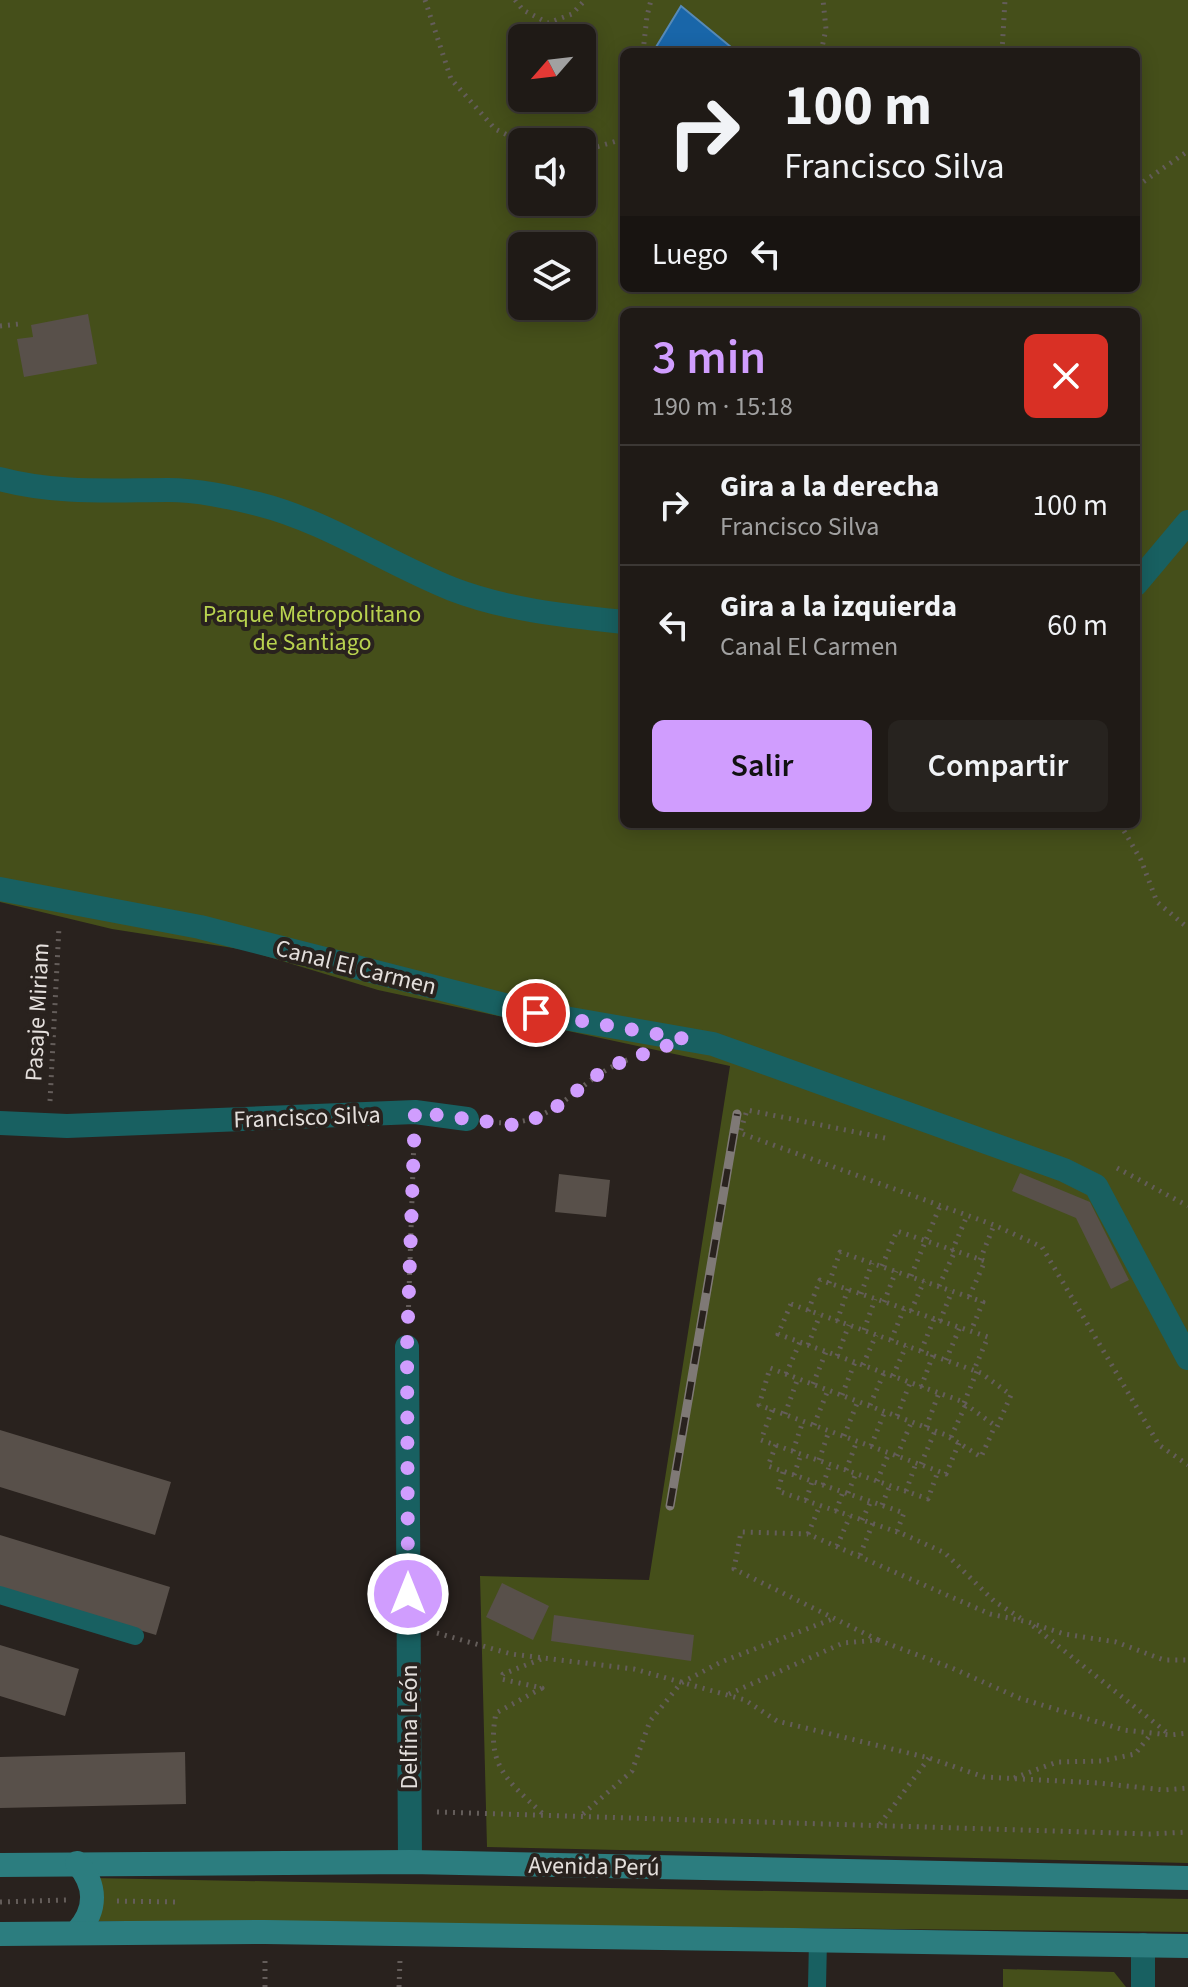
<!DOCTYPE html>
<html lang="es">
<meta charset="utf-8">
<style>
body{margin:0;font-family:"Source Sans 3",sans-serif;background:#27231f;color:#f1f3f6;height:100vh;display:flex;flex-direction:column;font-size:30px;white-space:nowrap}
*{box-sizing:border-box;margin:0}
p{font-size:26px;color:#a1a1a1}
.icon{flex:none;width:44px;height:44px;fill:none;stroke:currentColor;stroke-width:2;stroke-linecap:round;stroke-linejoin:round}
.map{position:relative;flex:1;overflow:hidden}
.side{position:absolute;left:620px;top:308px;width:520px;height:520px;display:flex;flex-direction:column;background:#1f1a16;border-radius:12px;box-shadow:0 4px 20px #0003,0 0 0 2px #3c3835}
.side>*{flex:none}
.banner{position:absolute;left:620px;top:48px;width:520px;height:244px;border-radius:12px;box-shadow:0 4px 20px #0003,0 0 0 2px #3c3835;background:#1f1a16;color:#f1f3f6;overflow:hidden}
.needle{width:52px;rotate:242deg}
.fabs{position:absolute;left:508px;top:24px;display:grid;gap:16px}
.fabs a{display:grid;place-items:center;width:88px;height:88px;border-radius:12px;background:#1f1a16;box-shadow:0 4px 20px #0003,0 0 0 2px #3c3835;font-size:40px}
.pin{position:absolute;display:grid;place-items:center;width:68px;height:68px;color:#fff;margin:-34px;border:4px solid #fff;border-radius:50%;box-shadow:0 2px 8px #0007}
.me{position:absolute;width:88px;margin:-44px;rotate:0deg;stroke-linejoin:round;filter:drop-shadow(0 0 6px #0008)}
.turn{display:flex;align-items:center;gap:28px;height:168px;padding:0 32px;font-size:36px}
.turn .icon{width:104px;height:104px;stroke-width:2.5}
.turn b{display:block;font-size:56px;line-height:68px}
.then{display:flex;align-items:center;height:76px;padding:0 32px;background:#0003;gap:16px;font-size:30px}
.round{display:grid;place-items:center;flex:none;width:84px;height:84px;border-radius:12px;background:#27231f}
.summary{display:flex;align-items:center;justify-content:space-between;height:136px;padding:0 32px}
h1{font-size:48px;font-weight:600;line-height:60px;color:#d09dfe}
.action{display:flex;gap:16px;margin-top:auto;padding:16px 32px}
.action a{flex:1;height:92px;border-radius:12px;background:#d09dfe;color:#111;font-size:32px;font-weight:600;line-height:92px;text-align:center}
.action a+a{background:#27231f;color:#f1f3f6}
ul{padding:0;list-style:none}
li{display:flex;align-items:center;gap:24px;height:120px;padding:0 32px;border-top:2px solid #3c3835}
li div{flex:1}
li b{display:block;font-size:30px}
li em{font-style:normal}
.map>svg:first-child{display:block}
.green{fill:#454f1a;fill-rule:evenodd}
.water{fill:#1966a9;stroke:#568ab8;stroke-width:2}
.building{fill:#58504a}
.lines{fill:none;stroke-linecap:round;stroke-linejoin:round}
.path{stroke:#645d5a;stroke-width:5;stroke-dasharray:2 6;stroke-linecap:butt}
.lane{stroke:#186061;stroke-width:18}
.street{stroke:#186061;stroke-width:24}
.secondary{stroke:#2c7d7f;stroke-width:24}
.rail-casing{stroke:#7f7976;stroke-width:9}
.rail{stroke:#29221e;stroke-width:6;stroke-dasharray:18;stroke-linecap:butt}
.route{stroke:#d09dfe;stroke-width:14;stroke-dasharray:0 25.2}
.labels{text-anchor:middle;stroke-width:8;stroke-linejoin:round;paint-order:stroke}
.park-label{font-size:24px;fill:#b8d24f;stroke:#29221e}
.street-label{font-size:24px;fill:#e4dfdc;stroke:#29221e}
</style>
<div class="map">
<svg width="1188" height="1987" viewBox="0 0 1188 1987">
<rect width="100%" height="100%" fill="#29221e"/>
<!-- green -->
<g class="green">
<path d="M0,0H1188V1863L487,1847L480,1576L649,1580L730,1066L378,990L246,950L112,929L0,902ZM522,38H582V98H522ZM624,52H1136V288H624ZM522,142H582V202H522ZM522,246H582V306H522ZM624,312H1136V824H624Z"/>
<polygon points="92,1878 1188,1899 1188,1932 95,1921"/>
<polygon points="1003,1969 1114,1972 1126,1987 1003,1987"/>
</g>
<!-- water -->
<polygon class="water" points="681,6 737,52 653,52"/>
<!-- building -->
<g class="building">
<polygon points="88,314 97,364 24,377 17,339 33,337 31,325"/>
<polygon points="1020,1173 1090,1202 1129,1280 1111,1289 1076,1218 1012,1191"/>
<polygon points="559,1174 610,1180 606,1217 555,1212"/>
<polygon points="0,1430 171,1482 155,1535 0,1487"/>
<polygon points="0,1535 170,1587 156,1635 0,1588"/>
<polygon points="502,1583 549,1606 533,1640 486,1617"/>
<polygon points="554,1615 694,1635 691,1661 551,1641"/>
<polygon points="0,1645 79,1669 65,1716 0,1696"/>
<polygon points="185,1752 186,1804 0,1808 0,1757"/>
</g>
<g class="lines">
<!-- path -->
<g class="path">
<polyline points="425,0 451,79 495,129 522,142"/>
<polyline points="515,0 523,10 548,23 572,14 585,0"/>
<polyline points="643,52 647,16 651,0"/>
<polyline points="821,52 826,29 823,0"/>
<polyline points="1002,52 1005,0"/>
<polyline points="582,151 624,139"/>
<polyline points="1136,184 1143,182 1188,151"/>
<polyline points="0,326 19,324"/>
<polyline points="1120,824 1141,860 1157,902 1188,928"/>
<polyline points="50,1101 59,927"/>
<path d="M491,1122C558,1130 574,1078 630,1059"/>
<polyline points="885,1138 747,1110 740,1133 994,1225 1042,1247 1159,1445 1188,1465"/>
<polyline points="1117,1168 1188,1206"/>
<polyline points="952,1251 967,1216"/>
<polyline points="980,1260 994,1225"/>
<polyline points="882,1266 897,1231 985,1261 969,1297"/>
<polyline points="911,1276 940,1206"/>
<polyline points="829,1283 840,1252 983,1302 971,1331"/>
<polyline points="939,1286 955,1251"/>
<polyline points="861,1294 872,1263"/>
<polyline points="884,1302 896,1271"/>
<polygon points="791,1304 981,1373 1011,1395 997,1427 961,1401 778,1334"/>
<polyline points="808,1311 820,1280 988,1337 974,1370"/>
<polyline points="911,1311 924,1281"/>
<polyline points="837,1321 848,1289"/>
<polyline points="940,1321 952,1291"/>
<polyline points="408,1323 414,1137"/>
<polyline points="864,1330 875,1299"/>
<polyline points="891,1340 904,1309"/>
<polyline points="808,1345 820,1315"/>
<polyline points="921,1351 934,1319"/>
<polyline points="837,1356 849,1325"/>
<polyline points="946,1360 960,1327"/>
<polyline points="863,1365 876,1335"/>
<polyline points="786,1374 800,1342"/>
<polyline points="893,1376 906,1346"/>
<polyline points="813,1384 826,1352"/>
<polyline points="921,1387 933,1355"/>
<polyline points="842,1395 855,1362"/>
<polyline points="964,1403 977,1371"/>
<polyline points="870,1405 884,1373"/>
<polyline points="772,1410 761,1440 928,1499 938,1471"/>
<polyline points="785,1414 798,1378"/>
<polyline points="897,1416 910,1383"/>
<polyline points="814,1425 828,1390"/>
<polyline points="926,1427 939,1393"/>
<polyline points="844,1436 858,1401"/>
<polyline points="951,1437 966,1404"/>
<polyline points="959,1443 946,1474 759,1405 770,1368 946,1435 981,1457 995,1426"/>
<polyline points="776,1445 768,1466 904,1513 897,1531"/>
<polyline points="871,1446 885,1411"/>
<polyline points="793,1451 803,1421"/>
<polyline points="897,1456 912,1421"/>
<polyline points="819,1460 829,1431"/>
<polyline points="921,1464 935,1431"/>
<polyline points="846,1470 857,1441"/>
<polyline points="783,1472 778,1491 903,1534 945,1553 994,1601 1025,1621"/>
<polyline points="794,1475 801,1454"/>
<polyline points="877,1481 889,1453"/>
<polyline points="823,1485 830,1464"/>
<polyline points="906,1491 916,1463"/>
<polyline points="848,1493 856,1473"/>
<polyline points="806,1500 812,1482"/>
<polyline points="882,1505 890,1485"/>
<polyline points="836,1511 843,1492"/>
<polyline points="862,1520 871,1501"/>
<polyline points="808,1534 820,1505"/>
<polyline points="837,1546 850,1516"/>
<polyline points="860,1555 873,1523"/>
<polyline points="1033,1626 1170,1735"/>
<polyline points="437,1633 511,1654 634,1669 745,1700 777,1721 929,1758 984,1777 1098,1783 1164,1790 1188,1788"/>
<polyline points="878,1640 734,1569 741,1532 808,1534 990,1614 1028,1622 1064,1634 1116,1642 1164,1660 1188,1660"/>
<polyline points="729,1694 843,1643 878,1640 952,1668 1019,1698 1124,1730 1170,1735 1188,1733"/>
<polyline points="1014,1778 1057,1762 1102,1761 1135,1754 1151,1734"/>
<polyline points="437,1812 1150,1834 1188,1832"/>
<path d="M542,1813C506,1780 486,1764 496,1713L542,1688L501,1679L503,1674L544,1658"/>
<polyline points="583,1814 632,1771 650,1721 681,1683 721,1662 835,1618"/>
<polyline points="880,1824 929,1758"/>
<polyline points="117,1901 179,1902"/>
<polyline points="0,1902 67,1900"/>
<polyline points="265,1987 265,1956"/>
<polyline points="399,1987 400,1960"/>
</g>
<!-- lane -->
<g class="lane">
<polyline points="0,1595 135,1636"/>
<polyline points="817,1987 818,1940"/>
</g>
<!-- street -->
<g class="street">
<path d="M0,479C56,494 111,490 168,490C198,490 229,497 258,504C326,521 387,563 452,589C506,610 567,616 624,622"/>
<polyline points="1136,584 1188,522"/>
<polyline points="0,889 200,927 536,1013 713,1044 1064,1170 1096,1186 1188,1358"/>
<polyline points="0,1123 67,1126 415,1112 467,1119"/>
<polyline points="407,1347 410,1862"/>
<polyline points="1143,1987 1143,1945"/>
</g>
<!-- secondary -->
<g class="secondary">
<polyline points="0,1865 410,1862 1188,1878"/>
<path d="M77,1932C97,1910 97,1885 77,1863"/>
<polyline points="0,1934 265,1932 1188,1946"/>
</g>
<defs>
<polyline id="rail" points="670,1506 737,1114"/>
</defs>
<!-- rail casing -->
<use href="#rail" class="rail-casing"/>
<!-- rail -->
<use href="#rail" class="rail"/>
</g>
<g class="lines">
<!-- route -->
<polyline class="route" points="408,1594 407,1347 415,1112 513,1125 546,1115 597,1075 621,1062 686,1039 536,1013"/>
</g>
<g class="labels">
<!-- park labels -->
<g class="park-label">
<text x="312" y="622">Parque Metropolitano<tspan x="312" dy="28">de Santiago</tspan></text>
</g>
<!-- street labels -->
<g class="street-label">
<text transform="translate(356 967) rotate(14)" y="8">Canal El Carmen</text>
<text transform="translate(37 1012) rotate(-87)" y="8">Pasaje Miriam</text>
<text transform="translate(307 1117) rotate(-2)" y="8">Francisco Silva</text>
<text transform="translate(409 1727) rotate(-90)" y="8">Delfina León</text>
<text transform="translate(594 1866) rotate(1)" y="8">Avenida Perú</text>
</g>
</g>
</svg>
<div class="fabs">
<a><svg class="needle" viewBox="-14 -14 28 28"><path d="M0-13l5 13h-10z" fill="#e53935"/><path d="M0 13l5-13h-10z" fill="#a1a1a1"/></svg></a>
<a><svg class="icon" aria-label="sound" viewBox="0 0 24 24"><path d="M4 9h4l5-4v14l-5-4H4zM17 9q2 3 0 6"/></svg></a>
<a><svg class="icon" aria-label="layers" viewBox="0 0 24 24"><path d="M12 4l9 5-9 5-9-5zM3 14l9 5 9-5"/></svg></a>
</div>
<div class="pin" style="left:536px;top:1013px;background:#d93025"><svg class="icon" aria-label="arrive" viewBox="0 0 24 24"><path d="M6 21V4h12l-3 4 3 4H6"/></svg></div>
<svg class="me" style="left:408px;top:1594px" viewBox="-20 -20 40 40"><circle r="17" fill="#d09dfe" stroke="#fff" stroke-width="3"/><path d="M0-11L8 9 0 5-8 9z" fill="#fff"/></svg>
<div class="banner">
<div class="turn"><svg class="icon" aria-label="right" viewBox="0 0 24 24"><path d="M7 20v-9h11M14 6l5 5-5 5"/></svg><div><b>100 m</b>Francisco Silva</div></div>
<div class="then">Luego<svg class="icon" aria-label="left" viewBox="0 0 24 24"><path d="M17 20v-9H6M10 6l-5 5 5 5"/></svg></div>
</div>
<section class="side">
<div class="summary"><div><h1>3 min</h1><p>190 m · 15:18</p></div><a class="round" style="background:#d93025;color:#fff"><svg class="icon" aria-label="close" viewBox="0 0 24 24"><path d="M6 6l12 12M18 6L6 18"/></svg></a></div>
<ul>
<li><svg class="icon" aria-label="right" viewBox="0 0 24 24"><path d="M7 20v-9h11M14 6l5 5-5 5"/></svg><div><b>Gira a la derecha</b><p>Francisco Silva</p></div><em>100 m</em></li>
<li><svg class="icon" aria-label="left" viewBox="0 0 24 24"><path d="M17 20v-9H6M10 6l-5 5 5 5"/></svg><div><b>Gira a la izquierda</b><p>Canal El Carmen</p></div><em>60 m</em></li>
</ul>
<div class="action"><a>Salir</a><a>Compartir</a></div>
</section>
</div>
